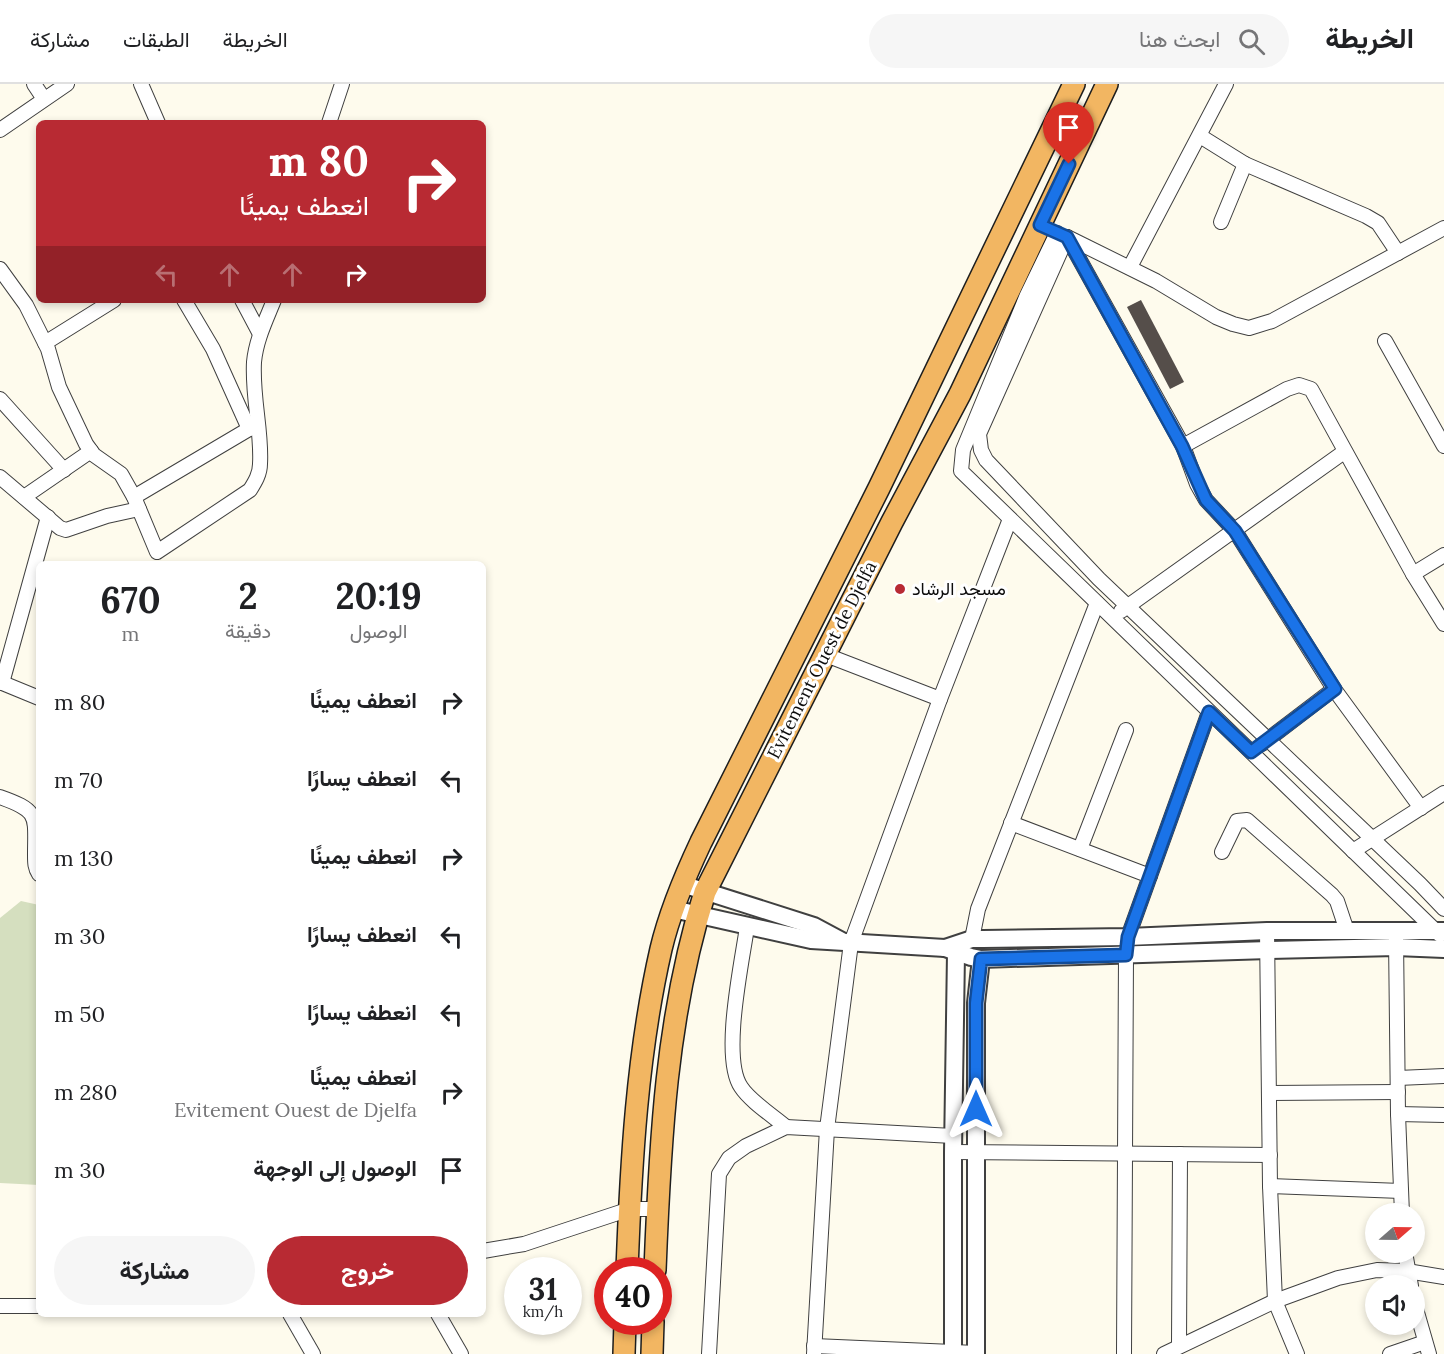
<!DOCTYPE html>
<html lang="ar">
<meta charset="utf-8">
<style>
body{margin:0;font-family:Lora,Vazirmatn,serif;background:#f6f6f6;color:#202124;direction:rtl;height:100vh;display:flex;flex-direction:column;font-size:22px;white-space:nowrap}
*{box-sizing:border-box;margin:0}
p{font-size:20px;color:#757577}
.icon{flex:none;width:33px;height:33px;fill:none;stroke:currentColor;stroke-width:2;stroke-linecap:round;stroke-linejoin:round}
.map{position:relative;flex:1;overflow:hidden;direction:ltr}
.side{position:absolute;left:36px;top:477px;width:450px;height:756px;display:flex;flex-direction:column;background:#fff;border-radius:9px;box-shadow:0 3px 9px #0003;direction:rtl}
.side>*{flex:none}
.hud{position:absolute;left:36px;top:36px;width:450px;height:183px;border-radius:9px;box-shadow:0 3px 9px #0003;direction:rtl;background:#b82a33;color:#fff;overflow:hidden}
.needle{width:39px;rotate:70deg}
.tools{position:absolute;left:1365px;top:1119px;display:grid;gap:12px}
.tools a{display:grid;place-items:center;width:60px;height:60px;border-radius:50%;background:#fff;box-shadow:0 3px 9px #0003;font-size:30px}
.speed{position:absolute;left:504px;top:1173px;display:flex;gap:12px;font-size:30px;font-weight:700;text-align:center}
.speed>*{display:grid;place-content:center;width:78px;height:78px;border-radius:50%;background:#fff;box-shadow:0 3px 9px #0003;line-height:1}
.speed small{font-size:15px;font-weight:400}
.speed .limit{border:9px solid #d22;background:#fff;color:#111}
.pin{position:absolute;display:grid;place-items:center;width:51px;height:51px;color:#fff;margin:-62px -26px;border-radius:50% 50% 50% 0;rotate:-45deg;box-shadow:0 0 6px #0007}
.pin .icon{rotate:45deg}
.me{position:absolute;width:66px;margin:-33px;rotate:0deg;stroke-linejoin:round;filter:drop-shadow(0 0 4px #0008)}
.turn{display:flex;align-items:center;gap:21px;height:126px;padding:0 18px;font-size:27px}
.turn .icon{width:78px;height:78px;stroke-width:2.5}
.turn b{display:block;font-size:42px;line-height:51px}
.lanes{display:flex;align-items:center;height:57px;padding:0 18px;background:#0003;justify-content:center;gap:30px;direction:ltr}
.lanes .off{opacity:.35}
.eta{display:flex;justify-content:space-evenly;align-items:center;height:102px;text-align:center}
.eta b{font-size:36px;font-weight:700;line-height:42px}
.primary-button{display:flex;gap:12px;margin-top:auto;padding:12px 18px}
.primary-button a{flex:1;height:69px;border-radius:36px;background:#b82a33;color:#fff;font-size:24px;font-weight:700;line-height:69px;text-align:center}
.primary-button a+a{background:#f6f6f6;color:#202124}
ul{padding:0;list-style:none}
li{display:flex;align-items:center;gap:18px;height:78px;padding:0 18px}
li div{flex:1}
li b{display:block;font-size:22px}
li em{font-style:normal}
header{display:flex;align-items:center;gap:36px;box-sizing:border-box;height:84px;padding:0 30px;background:#fff;border-bottom:2px solid #e0e0e0}
header strong{font-size:28px}
nav{display:flex;gap:33px;margin-inline-start:auto;font-size:21px}
.search{width:420px;height:54px;background:#f6f6f6;display:flex;align-items:center;gap:15px;box-sizing:border-box;padding:0 21px;border-radius:33px;color:#757577;font-size:22px}
.map>svg:first-child{display:block}
.cemetery{fill:#d5dfbf}
.building{fill:#554e4a}
.lines{fill:none;stroke-linecap:round;stroke-linejoin:round}
.minor-casing{stroke:#404040;stroke-width:16}
.tertiary-casing{stroke:#404040;stroke-width:20}
.trunk-casing{stroke:#1e1e1e;stroke-width:24}
.minor{stroke:#fff;stroke-width:14}
.tertiary{stroke:#fff;stroke-width:16}
.trunk{stroke:#f2b662;stroke-width:21}
.route-casing{stroke:#114b97;stroke-width:15}
.route{stroke:#1a73e8;stroke-width:10}
.poi-dot{fill:#b82a33;stroke:#fff;stroke-width:2}
.labels{text-anchor:middle;stroke-width:6;stroke-linejoin:round;paint-order:stroke}
.poi-label{font-size:18px;fill:#0d0d0d;stroke:#fff;text-anchor:start}
.street-label{font-size:18px;fill:#0d0d0d;stroke:#fff}
</style>
<header>
<strong>الخريطة</strong>
<div class="search"><svg class="icon" aria-label="search" viewBox="0 0 24 24"><circle cx="10" cy="10" r="6"/><path d="M15 15l6 6"/></svg>ابحث هنا</div>
<nav><a>الخريطة</a><a>الطبقات</a><a>مشاركة</a></nav>
</header>
<div class="map">
<svg width="1444" height="1270" viewBox="0 0 1444 1270">
<rect width="100%" height="100%" fill="#fefbed"/>
<!-- cemetery -->
<polygon class="cemetery" points="21,817 39,821 39,1101 0,1099 0,834"/>
<!-- building -->
<polygon class="building" points="1141,216 1184,298 1170,305 1127,223"/>
<g class="lines">
<defs>
<g id="minor">
<polyline points="34,0 44,15"/>
<polyline points="141,0 158,39"/>
<polyline points="329,39 342,0"/>
<polyline points="0,46 67,0"/>
<polyline points="1200,52 1245,80 1366,132 1378,139 1398,169"/>
<polyline points="1221,138 1245,80"/>
<polyline points="1057,149 1027,211 963,366 961,387 1440,851"/>
<polyline points="1067,153 979,350 981,366 986,376 1099,495 1420,800 1444,825"/>
<polyline points="1067,153 1183,362 1287,305 1299,301 1311,305 1413,490 1444,540"/>
<polyline points="1067,153 1156,197 1216,233 1233,240 1249,244 1272,237 1444,144"/>
<polyline points="1130,183 1226,0"/>
<path d="M0,185L26,221L48,265L59,303L86,360L94,371L121,390L134,413L157,468L250,406C255,398 260,390 260,380C262,347 252,314 254,278C256,256 266,236 274,216"/>
<polyline points="184,216 213,265 249,345 257,341"/>
<polyline points="242,216 260,250"/>
<polyline points="1385,257 1444,362"/>
<polyline points="45,259 114,216"/>
<polyline points="0,315 64,386"/>
<polyline points="1183,362 1197,400 1206,416 1235,447 1334,605 1421,724"/>
<polyline points="0,393 60,444 66,446 107,432 139,425"/>
<polyline points="24,413 91,367"/>
<polyline points="134,413 249,345"/>
<polyline points="1413,490 1444,471"/>
<polyline points="1121,527 1344,368"/>
<polyline points="826,571 940,615"/>
<polyline points="0,598 39,614"/>
<polyline points="2,599 48,433"/>
<polyline points="1262,660 1334,605"/>
<path d="M0,713C40,727 35,732 35,771C35,779 35,784 39,790"/>
<polyline points="1011,739 1150,792"/>
<polyline points="1080,765 1126,646"/>
<polyline points="1353,767 1444,709"/>
<polyline points="1222,768 1237,737 1247,736 1332,811 1337,817 1347,847"/>
<path d="M747,843C742,878 721,974 741,1003C750,1017 773,1032 786,1043"/>
<polyline points="1267,847 1270,1102 1275,1217 1297,1270"/>
<polyline points="1396,854 1398,1030 1402,1130"/>
<polyline points="972,855 978,825 1097,519"/>
<polyline points="1398,994 1444,992"/>
<polyline points="1269,1009 1398,1008"/>
<polyline points="1398,1030 1444,1031"/>
<polyline points="953,1068 1270,1071"/>
<polyline points="1270,1102 1401,1107"/>
<polyline points="483,1167 524,1160 630,1125 657,1125"/>
<polyline points="1405,1168 1411,1202"/>
<polyline points="1414,1218 1429,1270"/>
<polyline points="0,1222 39,1222"/>
<polyline points="290,1230 313,1270"/>
<polyline points="438,1230 461,1270"/>
<polyline points="814,1262 976,1269"/>
<polyline points="1179,1262 1180,1070"/>
<polyline points="709,1270 719,1090 729,1074 746,1062 786,1043 953,1052"/>
<polyline points="814,1270 827,1045 851,859 940,615 1010,435"/>
<polyline points="1124,1270 1126,871 1128,853 1209,628"/>
<polyline points="1164,1270 1275,1217 1338,1194 1377,1186 1407,1187 1444,1193"/>
<polyline points="1390,1270 1425,1258"/>
</g>
<g id="tertiary">
<polyline points="682,800 814,842 842,857"/>
<polyline points="673,825 811,856 945,864 971,873 981,875 1269,866 1396,863 1444,865"/>
<polyline points="945,864 972,855 983,855 1128,853 1267,847 1444,847"/>
<polyline points="953,1270 953,1068 956,869"/>
<polyline points="976,1270 976,919 981,875"/>
</g>
<g id="trunk">
<path d="M627,1186C631,1079 637,970 661,865C670,827 685,792 701,758L879,404L1074,0"/>
<path d="M655,1186C660,1059 666,931 705,808L892,438L960,310L1107,0"/>
<polyline points="624,1270 625,1238"/>
<polyline points="652,1270 653,1238"/>
</g>
</defs>
<!-- minor casing -->
<use href="#minor" class="minor-casing"/>
<!-- tertiary casing -->
<use href="#tertiary" class="tertiary-casing"/>
<!-- trunk casing -->
<use href="#trunk" class="trunk-casing"/>
<!-- minor -->
<use href="#minor" class="minor"/>
<!-- tertiary -->
<use href="#tertiary" class="tertiary"/>
<!-- trunk -->
<use href="#trunk" class="trunk"/>
</g>
<g class="lines">
<defs>
<polyline id="route" points="976,1025 976,919 981,875 1126,871 1128,853 1209,628 1251,668 1335,605 1235,447 1206,416 1182,362 1067,153 1040,141 1069,80"/>
</defs>
<!-- route casing -->
<use href="#route" class="route-casing"/>
<!-- route -->
<use href="#route" class="route"/>
</g>
<!-- markers -->
<circle class="poi-dot" cx="900" cy="505" r="6"/>
<g class="labels">
<!-- poi labels -->
<g class="poi-label">
<text x="912" y="511">مسجد الرشاد</text>
</g>
<!-- street labels -->
<g class="street-label">
<text transform="translate(822 576) rotate(-63)" y="6">Evitement Ouest de Djelfa</text>
</g>
</g>
</svg>
<div class="tools">
<a><svg class="needle" viewBox="-14 -14 28 28"><path d="M0-13l5 13h-10z" fill="#e53935"/><path d="M0 13l5-13h-10z" fill="#757577"/></svg></a>
<a><svg class="icon" aria-label="sound" viewBox="0 0 24 24"><path d="M4 9h4l5-4v14l-5-4H4zM17 9q2 3 0 6"/></svg></a>
</div>
<div class="speed"><div>31<small>km/h</small></div><div class="limit">40</div></div>
<div class="pin" style="left:1069px;top:80px;background:#d93025"><svg class="icon" aria-label="arrive" viewBox="0 0 24 24"><path d="M6 21V4h12l-3 4 3 4H6"/></svg></div>
<svg class="me" style="left:976px;top:1025px" viewBox="-20 -20 40 40"><path d="M0-17L14 15 0 8-14 15z" fill="#1a73e8" stroke="#fff" stroke-width="4"/></svg>
<div class="hud">
<div class="turn"><svg class="icon" aria-label="right" viewBox="0 0 24 24"><path d="M7 20v-9h11M14 6l5 5-5 5"/></svg><div><b>80 m</b>انعطف يمينًا</div></div>
<div class="lanes"><svg class="icon off" aria-label="left" viewBox="0 0 24 24"><path d="M17 20v-9H6M10 6l-5 5 5 5"/></svg><svg class="icon off" aria-label="ahead" viewBox="0 0 24 24"><path d="M12 20V5M6 11l6-6 6 6"/></svg><svg class="icon off" aria-label="ahead" viewBox="0 0 24 24"><path d="M12 20V5M6 11l6-6 6 6"/></svg><svg class="icon" aria-label="right" viewBox="0 0 24 24"><path d="M7 20v-9h11M14 6l5 5-5 5"/></svg></div>
</div>
<section class="side">
<div class="eta">
<div><b>20:19</b><p>الوصول</p></div>
<div><b>2</b><p>دقيقة</p></div>
<div><b>670</b><p>m</p></div>
</div>
<ul>
<li><svg class="icon" aria-label="right" viewBox="0 0 24 24"><path d="M7 20v-9h11M14 6l5 5-5 5"/></svg><div><b>انعطف يمينًا</b></div><em>80 m</em></li>
<li><svg class="icon" aria-label="left" viewBox="0 0 24 24"><path d="M17 20v-9H6M10 6l-5 5 5 5"/></svg><div><b>انعطف يسارًا</b></div><em>70 m</em></li>
<li><svg class="icon" aria-label="right" viewBox="0 0 24 24"><path d="M7 20v-9h11M14 6l5 5-5 5"/></svg><div><b>انعطف يمينًا</b></div><em>130 m</em></li>
<li><svg class="icon" aria-label="left" viewBox="0 0 24 24"><path d="M17 20v-9H6M10 6l-5 5 5 5"/></svg><div><b>انعطف يسارًا</b></div><em>30 m</em></li>
<li><svg class="icon" aria-label="left" viewBox="0 0 24 24"><path d="M17 20v-9H6M10 6l-5 5 5 5"/></svg><div><b>انعطف يسارًا</b></div><em>50 m</em></li>
<li><svg class="icon" aria-label="right" viewBox="0 0 24 24"><path d="M7 20v-9h11M14 6l5 5-5 5"/></svg><div><b>انعطف يمينًا</b><p>Evitement Ouest de Djelfa</p></div><em>280 m</em></li>
<li><svg class="icon" aria-label="arrive" viewBox="0 0 24 24"><path d="M6 21V4h12l-3 4 3 4H6"/></svg><div><b>الوصول إلى الوجهة</b></div><em>30 m</em></li>
</ul>
<div class="primary-button"><a>خروج</a><a>مشاركة</a></div>
</section>
</div>
